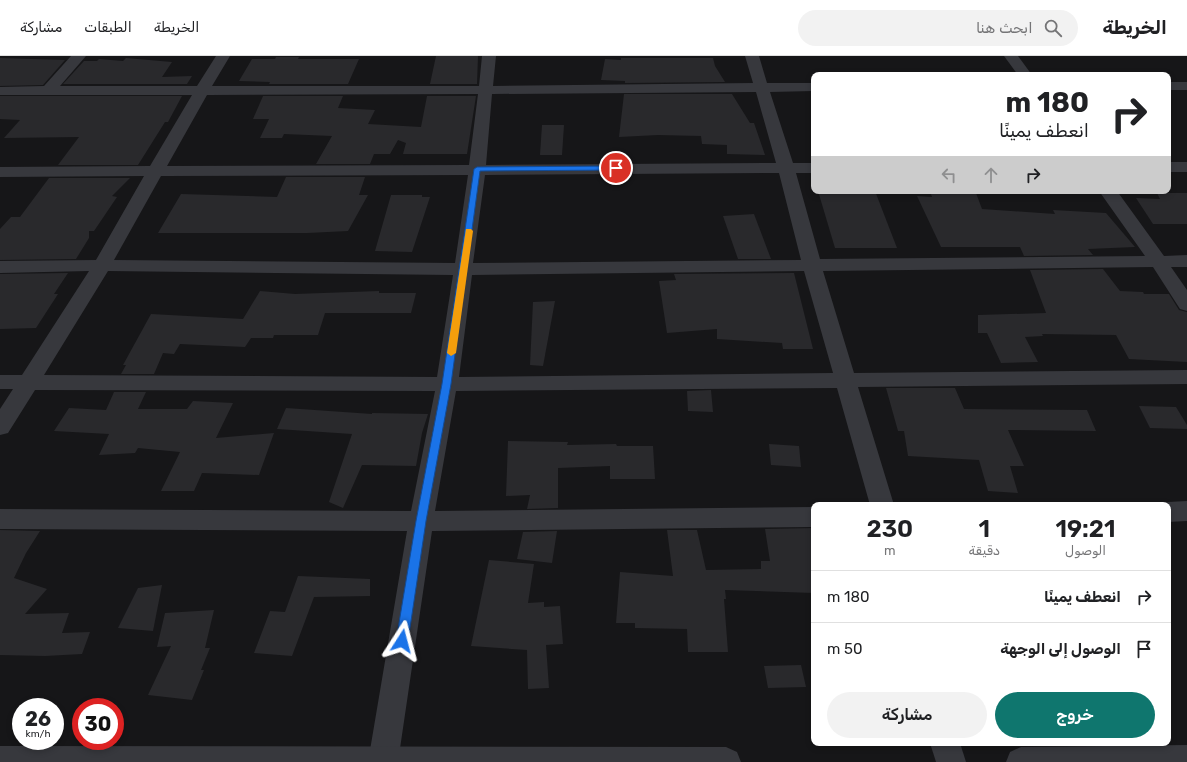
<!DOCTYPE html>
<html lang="ar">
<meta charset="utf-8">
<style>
body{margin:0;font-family:Rubik,Cairo,sans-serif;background:#f2f2f2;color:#202124;direction:rtl;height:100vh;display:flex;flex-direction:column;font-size:15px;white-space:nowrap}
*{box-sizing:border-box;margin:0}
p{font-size:13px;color:#757577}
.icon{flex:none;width:22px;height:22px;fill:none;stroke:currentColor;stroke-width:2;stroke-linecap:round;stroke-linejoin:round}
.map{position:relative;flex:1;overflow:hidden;direction:ltr}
.details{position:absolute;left:811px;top:446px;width:360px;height:244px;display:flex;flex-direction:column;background:#fff;border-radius:8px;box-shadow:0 2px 6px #0003;direction:rtl}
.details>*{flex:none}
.top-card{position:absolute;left:811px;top:16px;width:360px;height:122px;border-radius:8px;box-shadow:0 2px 6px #0003;direction:rtl;background:#fff;color:#202124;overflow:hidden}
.speed{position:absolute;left:12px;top:642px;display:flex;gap:8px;font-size:20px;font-weight:700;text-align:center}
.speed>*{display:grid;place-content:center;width:52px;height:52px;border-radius:50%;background:#fff;box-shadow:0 2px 6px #0003;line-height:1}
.speed small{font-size:10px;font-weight:400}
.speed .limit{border:6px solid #d22;background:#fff;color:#111}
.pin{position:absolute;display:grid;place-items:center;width:34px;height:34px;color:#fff;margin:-17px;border:2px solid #fff;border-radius:50%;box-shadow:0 1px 4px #0007}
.me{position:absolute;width:44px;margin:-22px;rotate:9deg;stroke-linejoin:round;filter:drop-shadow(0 0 3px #0008)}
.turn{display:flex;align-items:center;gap:14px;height:84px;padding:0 16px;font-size:18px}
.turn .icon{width:52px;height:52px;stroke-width:2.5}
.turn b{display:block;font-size:28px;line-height:34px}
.lanes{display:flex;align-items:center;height:38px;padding:0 16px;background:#0003;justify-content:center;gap:20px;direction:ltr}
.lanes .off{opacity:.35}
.eta{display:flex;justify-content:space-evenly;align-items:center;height:68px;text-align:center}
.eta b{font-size:24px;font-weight:600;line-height:28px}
.action{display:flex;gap:8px;margin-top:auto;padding:8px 16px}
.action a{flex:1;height:46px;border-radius:24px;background:#0f766e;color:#fff;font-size:16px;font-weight:600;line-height:46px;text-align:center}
.action a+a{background:#f2f2f2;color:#202124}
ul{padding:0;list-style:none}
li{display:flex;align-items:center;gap:12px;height:52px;padding:0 16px;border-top:1px solid #e0e0e0}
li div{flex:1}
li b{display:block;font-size:15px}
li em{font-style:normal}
header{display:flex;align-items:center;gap:24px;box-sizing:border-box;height:56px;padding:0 20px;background:#fff;border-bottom:1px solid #e0e0e0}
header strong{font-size:19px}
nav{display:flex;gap:22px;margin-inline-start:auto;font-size:14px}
.search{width:280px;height:36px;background:#f2f2f2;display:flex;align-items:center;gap:10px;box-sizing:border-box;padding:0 14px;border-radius:22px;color:#757577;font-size:15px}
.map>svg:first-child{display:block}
.building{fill:#29292c}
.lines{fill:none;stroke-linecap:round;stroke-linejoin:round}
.minor{fill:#37383d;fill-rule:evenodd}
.tertiary{fill:#37383d;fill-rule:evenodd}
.route{fill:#1a73e8;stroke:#114b97}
.slow{fill:#f59e0b}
</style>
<header>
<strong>الخريطة</strong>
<div class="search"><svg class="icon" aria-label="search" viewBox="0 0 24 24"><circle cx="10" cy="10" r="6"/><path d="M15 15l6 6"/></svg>ابحث هنا</div>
<nav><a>الخريطة</a><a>الطبقات</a><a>مشاركة</a></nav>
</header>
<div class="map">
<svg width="1187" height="706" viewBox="0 0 1187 706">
<rect width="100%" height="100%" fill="#161618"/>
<!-- building -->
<g class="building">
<polygon points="436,0 478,0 477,28 430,28"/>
<polygon points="276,1 299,1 298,3 359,3 348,28 269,28 270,26 239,25 252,3 275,3"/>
<polygon points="0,2 65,4 43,29 0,30"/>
<polygon points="126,2 172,6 162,21 192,20 187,28 63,28 84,5 97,5 99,3 123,5"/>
<polygon points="621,2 713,2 715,10 725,26 625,27 625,25 601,24 605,3 621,4"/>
<polygon points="624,38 732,38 750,67 754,67 765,99 727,98 727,89 702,88 701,80 658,79 619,81"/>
<polygon points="0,40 182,40 168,66 165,66 138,109 58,109 79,81 4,82 20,64 0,63"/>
<polygon points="263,40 343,40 338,52 375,54 368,68 421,71 427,40 476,40 467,98 403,98 406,87 398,84 390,98 374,98 370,108 316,108 332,80 284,78 282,82 260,82 269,63 253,63"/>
<polygon points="542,69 564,69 562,99 540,99"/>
<polygon points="286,121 365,121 359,139 368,139 348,175 307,177 158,177 181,138 277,141"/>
<polygon points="49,122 130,122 112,140 117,141 94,175 89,175 89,182 76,203 0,204 0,173 11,161 20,161"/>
<polygon points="818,135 875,135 897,192 835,192"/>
<polygon points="930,135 976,137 982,153 1055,158 1053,154 1106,157 1135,191 1088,193 1093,199 1024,200 1020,191 941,191 917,140 932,141"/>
<polygon points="1157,137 1187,137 1187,168 1153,168 1136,142 1160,143"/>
<polygon points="391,139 422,139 422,141 430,141 412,196 375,195"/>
<polygon points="754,158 771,203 738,203 723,160"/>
<polygon points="1103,213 1120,235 1143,236 1144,238 1169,238 1179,254 1187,256 1187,306 1129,303 1116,279 1042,278 1043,280 1025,281 1038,306 1001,307 987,277 978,277 978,259 1046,257 1030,214"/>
<polygon points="68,217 54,238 58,238 36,272 0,273 0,218"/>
<polygon points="794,217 813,293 783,293 782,287 717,283 717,273 667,277 659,225 676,224 674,218"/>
<polygon points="260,235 295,238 379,235 379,237 416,237 411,257 325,257 318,279 274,279 273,282 251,282 245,291 180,288 174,298 163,297 154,318 121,318 126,309 123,309 151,258 243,263"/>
<polygon points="555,245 543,310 530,309 533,246"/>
<polygon points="886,332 955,332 964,353 1087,354 1096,375 1008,374 1024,410 1010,410 1018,437 988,435 979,404 908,400 904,375 898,375"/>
<polygon points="711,334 713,356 688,355 687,335"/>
<polygon points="114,336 146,336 138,353 187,353 193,345 233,347 216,382 274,377 259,419 202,417 194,435 161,435 180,396 138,392 135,397 99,399 109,378 54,375 69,352 106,354"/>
<polygon points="1139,350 1176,351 1187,369 1187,373 1150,372"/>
<polygon points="286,352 372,358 372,357 428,358 422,377 416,410 362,409 343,452 329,446 352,378 277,373"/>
<polygon points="508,385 568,386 567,389 616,388 617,390 653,390 655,423 610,423 610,410 558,412 558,452 527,453 530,439 506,440"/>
<polygon points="769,388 799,390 801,411 771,409"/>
<polygon points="814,472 814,537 725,534 726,543 724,543 728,596 688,596 687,573 635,572 635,567 616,567 620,516 673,520 667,474 697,474 706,514 761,513 761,505 770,505 765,473"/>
<polygon points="0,474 40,475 26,497 14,522 47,533 25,558 69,557 62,577 90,576 82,598 45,600 0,599"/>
<polygon points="557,475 552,507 517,503 523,476"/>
<polygon points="489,504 534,508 528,547 544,546 544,551 560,550 563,588 546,589 549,632 528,633 527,594 471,590"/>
<polygon points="298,520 370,523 370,540 314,541 292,600 254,597 270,555 285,556"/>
<polygon points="162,529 153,575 118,572 138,532"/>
<polygon points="214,554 205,592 210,592 201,614 204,614 192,644 148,639 171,590 157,591 165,557"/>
<polygon points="801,609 806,631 768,632 764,610"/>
</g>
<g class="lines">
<!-- minor -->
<g class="minor">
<path d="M71,0H86L60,30H197L216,0H230L212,30H479L482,0H496L493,30L753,27L745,0H759L767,27H814V35L770,36L793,107H814V117H796L820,203L1145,200L1099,135H1117L1164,200L1187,199V211H1171L1187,234V255L1180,253L1153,211L823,215L854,317L1187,314V328L858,331L894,449H870L837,332L456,335L435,455L814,451V471L432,475L398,706H368L407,475L0,473V453L411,455L435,335L35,334L8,377L0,379V353L13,333H0V319H22L89,215L0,217V205L96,204L144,120L0,121V111L150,110L192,39H0V31L44,30ZM756,36L776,107L486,109L492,38ZM478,38L469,109L167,110L207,39ZM779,117L801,204L473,207L485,119ZM468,119L455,207L114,204L161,120ZM108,215L453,219L437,321L44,319ZM804,215L833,317L459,321L472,219Z"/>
<polygon points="1004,0 1018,0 1032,19 1018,19"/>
<rect x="1168" y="26" width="19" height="8"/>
<rect x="1168" y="106" width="19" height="10"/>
<polygon points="1187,445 1187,465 1168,466 1168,449 1160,449 1168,446"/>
<polygon points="930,687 960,687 966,706 936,706"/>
</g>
<!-- tertiary -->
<g class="tertiary">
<polygon points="1187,689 1187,706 1006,706 1010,696 1021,691"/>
<polygon points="0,690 726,691 737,696 741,706 0,706"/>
</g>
</g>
<!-- route -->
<polygon class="route" points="616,110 620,112 619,114 480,115 451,328 426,465 408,585 406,588 402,590 398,588 396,585 416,465 442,328 474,113 477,111"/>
<!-- slow -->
<polygon class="slow" points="466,173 471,173 473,175 456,297 451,300 447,297"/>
</svg>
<div class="speed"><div>26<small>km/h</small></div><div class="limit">30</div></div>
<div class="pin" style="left:616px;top:112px;background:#d93025"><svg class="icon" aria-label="arrive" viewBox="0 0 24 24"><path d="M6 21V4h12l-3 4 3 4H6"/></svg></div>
<svg class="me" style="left:402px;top:585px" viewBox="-20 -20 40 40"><path d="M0-17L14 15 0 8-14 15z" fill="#1a73e8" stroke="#fff" stroke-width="4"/></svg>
<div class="top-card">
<div class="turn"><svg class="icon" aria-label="right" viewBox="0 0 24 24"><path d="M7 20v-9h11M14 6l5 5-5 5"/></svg><div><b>180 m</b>انعطف يمينًا</div></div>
<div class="lanes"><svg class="icon off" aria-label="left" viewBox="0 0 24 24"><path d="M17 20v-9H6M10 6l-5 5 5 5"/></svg><svg class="icon off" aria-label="ahead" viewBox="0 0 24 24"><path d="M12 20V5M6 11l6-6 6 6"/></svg><svg class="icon" aria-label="right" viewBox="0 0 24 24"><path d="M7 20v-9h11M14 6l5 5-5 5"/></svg></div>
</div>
<section class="details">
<div class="eta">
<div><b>19:21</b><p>الوصول</p></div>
<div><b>1</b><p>دقيقة</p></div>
<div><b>230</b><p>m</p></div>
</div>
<ul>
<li><svg class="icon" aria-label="right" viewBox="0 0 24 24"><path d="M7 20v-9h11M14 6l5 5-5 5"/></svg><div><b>انعطف يمينًا</b></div><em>180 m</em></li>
<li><svg class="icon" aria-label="arrive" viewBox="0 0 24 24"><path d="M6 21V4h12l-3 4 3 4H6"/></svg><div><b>الوصول إلى الوجهة</b></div><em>50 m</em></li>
</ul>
<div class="action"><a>خروج</a><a>مشاركة</a></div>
</section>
</div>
